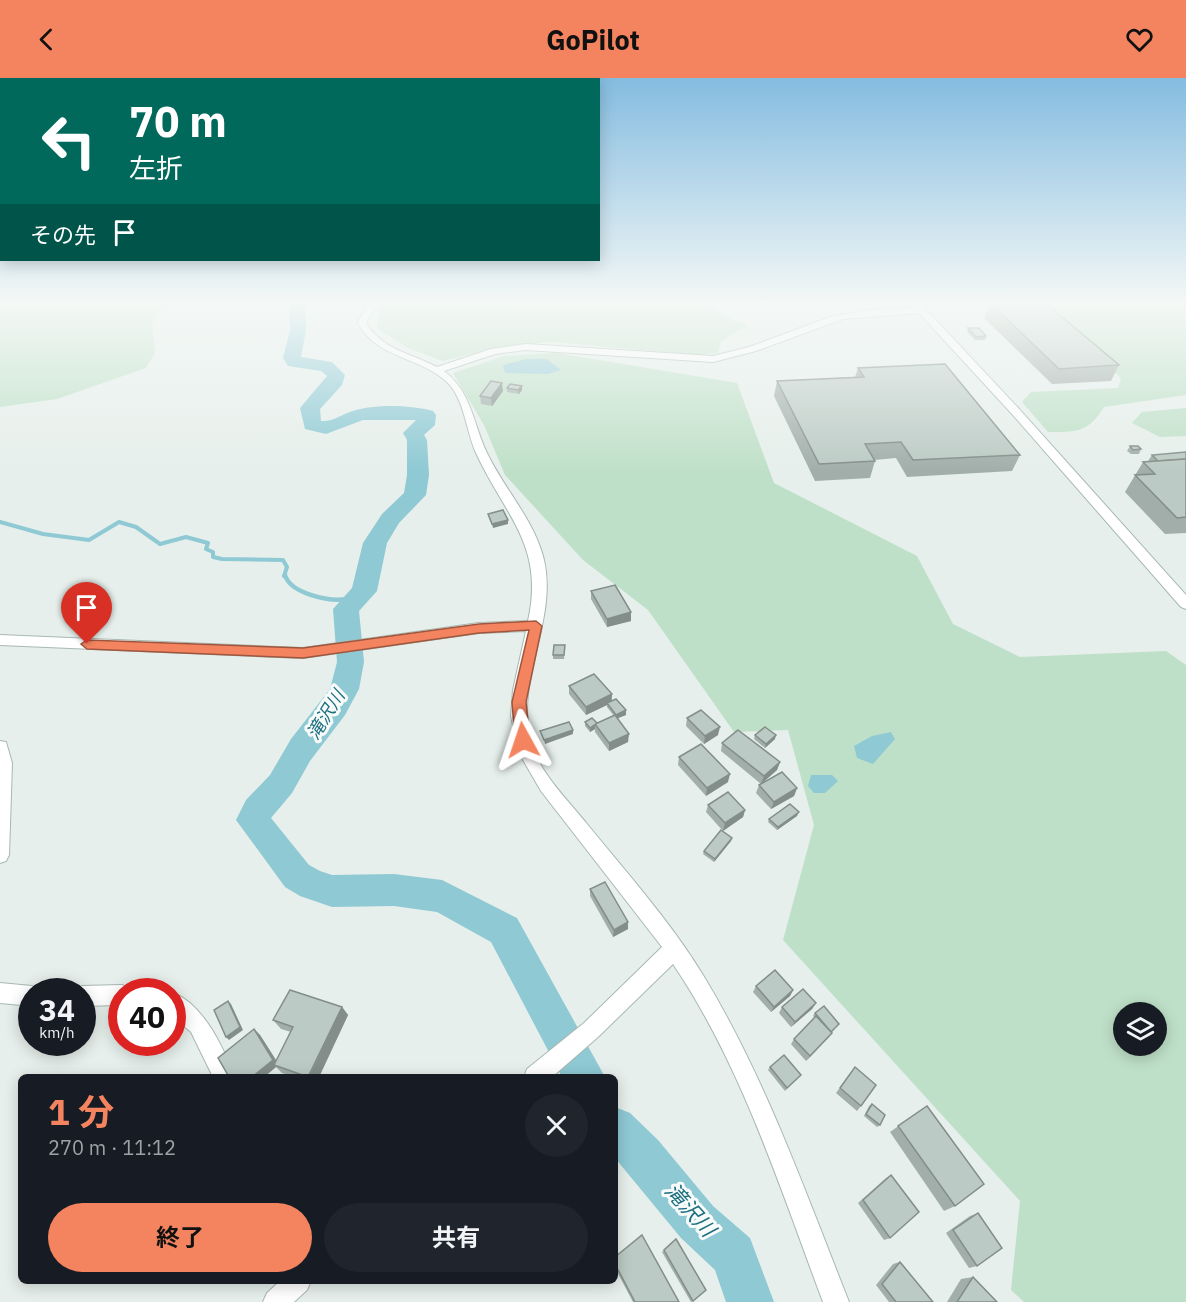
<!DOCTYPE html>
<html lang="ja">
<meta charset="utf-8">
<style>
body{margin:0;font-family:"IBM Plex Sans","Noto Sans JP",sans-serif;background:#20242c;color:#f1f3f6;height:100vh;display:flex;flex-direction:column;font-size:22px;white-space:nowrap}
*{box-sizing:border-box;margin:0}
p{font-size:20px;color:#9ea1a6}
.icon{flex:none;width:33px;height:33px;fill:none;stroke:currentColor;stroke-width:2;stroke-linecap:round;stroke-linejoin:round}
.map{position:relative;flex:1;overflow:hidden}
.details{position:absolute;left:18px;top:996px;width:600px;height:210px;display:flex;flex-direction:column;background:#171b24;border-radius:9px;box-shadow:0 3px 15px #0003}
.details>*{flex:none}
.guide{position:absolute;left:0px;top:0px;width:600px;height:183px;box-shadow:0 3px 15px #0003;background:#00695c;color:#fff;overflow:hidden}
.tools{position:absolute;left:1113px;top:924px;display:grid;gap:12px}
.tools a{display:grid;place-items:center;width:54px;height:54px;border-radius:50%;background:#171b24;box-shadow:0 3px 15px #0003;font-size:30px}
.speed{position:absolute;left:18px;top:900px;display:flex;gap:12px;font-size:30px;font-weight:700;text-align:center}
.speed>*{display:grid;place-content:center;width:78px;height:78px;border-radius:50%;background:#171b24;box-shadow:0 3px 15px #0003;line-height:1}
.speed small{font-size:15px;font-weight:400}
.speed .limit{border:9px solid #d22;background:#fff;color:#111}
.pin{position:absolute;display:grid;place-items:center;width:51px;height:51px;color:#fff;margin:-62px -26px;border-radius:50% 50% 50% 0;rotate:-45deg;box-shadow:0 0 6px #0007}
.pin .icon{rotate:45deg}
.me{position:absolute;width:66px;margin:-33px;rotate:355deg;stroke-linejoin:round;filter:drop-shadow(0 0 4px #0008)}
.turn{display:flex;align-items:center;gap:21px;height:126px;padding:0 30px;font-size:27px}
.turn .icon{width:78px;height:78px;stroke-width:2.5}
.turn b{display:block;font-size:42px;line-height:51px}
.then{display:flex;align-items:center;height:57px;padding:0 30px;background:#0003;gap:12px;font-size:22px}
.round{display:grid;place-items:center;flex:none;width:63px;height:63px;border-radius:32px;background:#20242c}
.overview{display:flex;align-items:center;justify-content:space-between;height:102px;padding:0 30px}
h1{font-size:36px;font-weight:700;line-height:45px;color:#f4845f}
.action{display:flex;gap:12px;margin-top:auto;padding:12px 30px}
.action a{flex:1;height:69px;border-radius:36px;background:#f4845f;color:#111;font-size:24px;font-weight:700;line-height:69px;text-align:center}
.action a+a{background:#20242c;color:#f1f3f6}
header{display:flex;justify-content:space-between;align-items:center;height:78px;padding:0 30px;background:#f4845f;color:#111;font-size:27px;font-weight:700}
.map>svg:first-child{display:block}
.green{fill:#bfe0c8;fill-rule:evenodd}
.water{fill:#8ec9d4}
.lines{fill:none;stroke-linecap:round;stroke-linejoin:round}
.stream-far1{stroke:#8ec9d4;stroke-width:4}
.stream{stroke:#8ec9d4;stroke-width:4.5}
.river{fill:#8ec9d4;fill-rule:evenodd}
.minor-casing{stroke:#a8b8b2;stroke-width:2}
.minor{fill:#fff;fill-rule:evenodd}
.wall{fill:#a1aea9}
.shaded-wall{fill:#838d89}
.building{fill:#bbcac4;stroke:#838d89;stroke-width:1.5}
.route{fill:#f4845f;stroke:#9f563e;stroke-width:1.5}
.labels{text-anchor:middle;stroke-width:6;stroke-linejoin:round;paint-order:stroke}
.water-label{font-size:18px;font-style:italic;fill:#1c6f80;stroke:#f7fbf9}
.near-water-label{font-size:21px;font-style:italic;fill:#1c6f80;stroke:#f7fbf9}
</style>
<header><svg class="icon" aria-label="back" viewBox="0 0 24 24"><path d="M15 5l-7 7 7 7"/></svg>GoPilot<svg class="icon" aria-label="heart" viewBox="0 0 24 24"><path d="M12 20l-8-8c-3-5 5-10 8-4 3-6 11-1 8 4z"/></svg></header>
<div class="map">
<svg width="1186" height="1224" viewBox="0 0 1186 1224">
<rect width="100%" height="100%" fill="#e6efeb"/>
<!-- green -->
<g class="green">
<polygon points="0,223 181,223 159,233 152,245 155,275 146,290 57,321 0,329"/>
<polygon points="389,223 710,223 715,233 747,248 721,263 718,275 698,277 553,264 502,268 443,283 408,270 377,250 380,231"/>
<path d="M932,223H1186V317L1104,329C1088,355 1076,354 1048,354L1022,324L1031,314L1118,310L1121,300L1041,227H935Z"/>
<path d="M557,275L737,305L774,405L917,478L953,546L1020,579L1166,573L1186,587V1224H1024L1011,1212L1020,1123L783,862L814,747L788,652L734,654L648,532L583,482L505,397L484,347L453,295L504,278ZM1124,934H1156V968H1124Z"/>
<polygon points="1186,330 1186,358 1160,359 1132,345 1142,334"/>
</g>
<!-- water -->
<g class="water">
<polygon points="526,281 547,281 561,292 548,296 505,295 503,287"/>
<polygon points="891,654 895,661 873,686 857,680 854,668 872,658"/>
<polygon points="811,697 832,697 838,703 825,715 814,715 808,708"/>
</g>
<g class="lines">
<!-- stream-far1 -->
<polyline class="stream-far1" points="0,444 43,456 89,462 119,444 136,449 160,466 186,459 208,465 206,471 213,474 213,479 222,481 283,482 287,489 284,498"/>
<!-- stream -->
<path class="stream" d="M285,497C290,515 328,524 347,521C352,520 359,515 364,513"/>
<!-- river -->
<g class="river">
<path d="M293,223H310L305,229L306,252L301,279L332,284L345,297L342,307L320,331L321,343C333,344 342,336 353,333C376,326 409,327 433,333L436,337L435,347L424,357L427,362L429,397L426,417L399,445L387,465L377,513L359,533L364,584L359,611L345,637L310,683L292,715L271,740L309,787L320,793L332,797L394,796L442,802L517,840L605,999H562L491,864L437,834L394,828L332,829L300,818L285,809L236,742L246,722L270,697L291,661L330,611L337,584L333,531L352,510L363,465L382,436L404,415L407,397V362L403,355L416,342H363L326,356L305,351L300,330L327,298L321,293L288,288L283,280L290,252L289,228Z"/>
<polygon points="615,1029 630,1035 658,1062 713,1128 750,1160 774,1224 726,1224 715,1192 681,1160 615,1080"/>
</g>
<defs>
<g id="minor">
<path d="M373,223H382L372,234L366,245C381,271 412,276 437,289L491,271L526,266L713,278L749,269L830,239L869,232L915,230L911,225L918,223L1020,332L1186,517V531L1181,529L1012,336L919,235L843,241L756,273L713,284L526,272L495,276L444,293C472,314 473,346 487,375C504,411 535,443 544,482C558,544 514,601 531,664C540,696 567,721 587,746C627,795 670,843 703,897C765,999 805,1113 849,1224H823C780,1110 742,988 673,886L598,959L552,999H524L527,991L584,945L662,869L541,713L519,675L511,638L513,612L526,553L479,555L303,580L0,567V557L303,570L479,545L528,543C545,467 505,438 476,375C466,353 465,322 447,304C419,278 377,281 358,245L365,231Z"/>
<polygon points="0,663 6,664 12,685 9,777 6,783 0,785"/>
<polygon points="0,905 32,908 40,914 32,914 32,928 0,925"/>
<polygon points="122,907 129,910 131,914 122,914 122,927 82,928 82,914 74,914 82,908"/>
<path d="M172,914C205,928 222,968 235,999H213L191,954L172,938Z"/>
<polygon points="280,1203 311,1203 307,1212 294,1224 263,1224 267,1215"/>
</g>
</defs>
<!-- minor casing -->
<use href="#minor" class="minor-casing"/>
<!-- minor -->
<use href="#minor" class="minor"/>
</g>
<!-- wall -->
<g class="wall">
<polygon points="990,225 1119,287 1111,303 1052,306 984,240"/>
<polygon points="968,250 986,258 985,262 975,262 967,254"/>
<polygon points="858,290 1020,377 1012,393 907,399 896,380 874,382 875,383 870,400 815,403 774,318 777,303 855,299"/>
<polygon points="522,308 522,312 519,316 507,314 507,310"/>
<polygon points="503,313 492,328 481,326 480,318"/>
<polygon points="1130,368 1141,371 1139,376 1131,376 1127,373"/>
<polygon points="1186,374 1186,455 1165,456 1125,414 1143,384 1148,383 1152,377"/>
<polygon points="591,513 631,543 607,549 591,521"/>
<polygon points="565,567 564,581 553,581 553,577"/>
<polygon points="569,608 612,616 612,623 626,637 617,640 628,664 609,673 595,654 595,651 590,654 585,648 585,644 597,645 614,638 607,629 607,627 586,637 569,616"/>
<polygon points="687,640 718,657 704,666 686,648"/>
<polygon points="755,657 775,661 765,670 754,661"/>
<polygon points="722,665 780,684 777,692 761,706 721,673"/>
<polygon points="679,679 728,704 706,718 678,687"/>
<polygon points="759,707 797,710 794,718 771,731 756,715"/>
<polygon points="708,727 745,732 743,739 723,753 706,734"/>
<polygon points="797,738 777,752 768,744 769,741"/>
<polygon points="732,760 731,763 714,784 703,776 704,773"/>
<polygon points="590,811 628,851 613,859 590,818"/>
<polygon points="756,908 793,912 790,918 771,934 753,914"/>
<polygon points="816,925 812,931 791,949 779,935 782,929"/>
<polygon points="342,929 348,937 319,999 295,999 282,995 276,989 264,999 254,951 260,957 276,982 291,954 281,951 273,942"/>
<polygon points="815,935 839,946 832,954 828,960 806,983 791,966 794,961 815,940 813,938"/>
<polygon points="770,989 801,997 785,1013 768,992"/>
<polygon points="855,989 861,1028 857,1033 836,1015"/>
<polygon points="872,1026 880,1047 877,1049 864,1038 869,1028"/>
<polygon points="927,1028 955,1128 944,1133 890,1054"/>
<polygon points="891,1097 890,1160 884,1162 858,1125 886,1100"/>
<polygon points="978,1135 977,1188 969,1190 946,1155 970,1138"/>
<polygon points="664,1172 693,1223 691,1224 662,1174"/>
<polygon points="615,1179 679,1224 633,1224 615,1190"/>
<polygon points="900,1184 933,1224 889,1224 876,1207 893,1186"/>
<polygon points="973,1199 997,1224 947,1224 961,1201"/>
</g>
<!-- shaded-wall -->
<g class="shaded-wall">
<polygon points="502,305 503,313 492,328 491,320"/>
<polygon points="522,308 522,312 519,316 518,312"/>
<polygon points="508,442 508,446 493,450 492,446"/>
<polygon points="631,534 631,543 607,549 607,541"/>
<polygon points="612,616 611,624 607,625 607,627 586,637 586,629"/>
<polygon points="626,632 626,637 616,641 616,637"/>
<polygon points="595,647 595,651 590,654 590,650"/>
<polygon points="720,649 718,657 704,666 705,658"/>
<polygon points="573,652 573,656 545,666 544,662"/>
<polygon points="629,656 628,664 609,673 609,665"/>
<polygon points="776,657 775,661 765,670 766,666"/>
<polygon points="780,684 777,692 761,706 764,698"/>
<polygon points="730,696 728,704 706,718 707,710"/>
<polygon points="797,710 794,718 771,731 774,724"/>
<polygon points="745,732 743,739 723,753 725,745"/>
<polygon points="799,734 797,738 777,752 778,749"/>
<polygon points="732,760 731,763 714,784 715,781"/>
<polygon points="628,844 628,851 613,859 614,852"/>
<polygon points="793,912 790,918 771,934 774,929"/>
<polygon points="228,923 231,926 243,952 229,962 226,959"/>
<polygon points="816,925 812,931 791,949 795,944"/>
<polygon points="342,929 348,937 319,999 309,999"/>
<polygon points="254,951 260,957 279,987 274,987 276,989 264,999 252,999"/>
<polygon points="832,955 828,960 806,983 810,978"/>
</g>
<!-- building -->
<g class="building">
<polygon points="1043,223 1119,287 1059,291 990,225"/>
<polygon points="968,250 979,250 986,258 976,259"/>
<polygon points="945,286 1020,377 913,382 901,364 865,366 875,383 819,386 777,303 864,299 858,290"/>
<polygon points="491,303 502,305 491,320 480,318"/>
<polygon points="510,306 522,308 518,312 507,310"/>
<polygon points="1130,368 1138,368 1141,371 1133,372"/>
<polygon points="1186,374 1186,381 1158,383 1152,377"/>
<polygon points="1186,381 1186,439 1177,440 1135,397 1155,396 1143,384"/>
<polygon points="503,432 508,442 492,446 488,436"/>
<polygon points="615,507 631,534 607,541 591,513"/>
<polygon points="554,567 565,567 564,577 553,577"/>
<polygon points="594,596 612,616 586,629 569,608"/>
<polygon points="616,621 626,632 616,637 607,625"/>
<polygon points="701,632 720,649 705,658 687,640"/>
<polygon points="615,637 629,656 609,665 595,646"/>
<polygon points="592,640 597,645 590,650 585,644"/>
<polygon points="569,644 573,652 544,662 540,653"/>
<polygon points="765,649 776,657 766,666 755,657"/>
<polygon points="738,652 780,684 764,698 722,665"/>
<polygon points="701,666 730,696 707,710 679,679"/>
<polygon points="782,694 797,710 774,724 759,707"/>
<polygon points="728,714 745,732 725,745 708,727"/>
<polygon points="790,726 799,734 778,749 769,741"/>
<polygon points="721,752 732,760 715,781 704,773"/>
<polygon points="605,804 628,844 614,852 590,811"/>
<polygon points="775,892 793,912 774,929 756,908"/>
<polygon points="803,911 816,925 795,944 782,929"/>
<polygon points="290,912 342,929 308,999 274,987 293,949 273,942"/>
<polygon points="228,923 240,949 226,959 214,932"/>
<polygon points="824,928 839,946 831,954 815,935"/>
<polygon points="816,938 832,955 810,978 794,961"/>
<polygon points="254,951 273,982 252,999 229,999 218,980"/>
<polygon points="784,977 801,997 787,1010 770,989"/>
<polygon points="855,989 876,1007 861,1028 840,1010"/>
<polygon points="872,1026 885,1037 880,1047 866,1036"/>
<polygon points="927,1028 984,1106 955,1128 898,1048"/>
<polygon points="891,1097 919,1134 890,1160 863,1122"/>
<polygon points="978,1135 1002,1170 977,1188 953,1152"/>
<polygon points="642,1157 679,1224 635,1224 615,1186 615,1179"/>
<polygon points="676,1161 706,1212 693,1223 664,1172"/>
<polygon points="900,1184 933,1224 896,1224 882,1206"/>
<polygon points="973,1199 997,1224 957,1224"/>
</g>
<!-- sky -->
<linearGradient id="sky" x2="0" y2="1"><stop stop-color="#84bce0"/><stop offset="0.57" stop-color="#f4f8f6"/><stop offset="1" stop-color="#f4f8f6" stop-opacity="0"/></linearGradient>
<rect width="1186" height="394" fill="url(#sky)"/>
<!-- route -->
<polygon class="route" points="536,543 542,548 526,624 530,662 523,667 515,662 512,624 529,552 479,555 303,580 87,571 81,566 87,562 303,570 479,546"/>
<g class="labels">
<!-- water labels -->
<g class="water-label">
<text transform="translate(326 637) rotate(-58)" y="6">滝沢川</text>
</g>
<!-- near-water labels -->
<g class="near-water-label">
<text transform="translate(690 1132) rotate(48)" y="7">滝沢川</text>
</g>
</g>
</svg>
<div class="tools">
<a><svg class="icon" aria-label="layers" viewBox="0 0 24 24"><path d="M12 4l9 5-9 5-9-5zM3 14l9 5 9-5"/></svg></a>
</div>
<div class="speed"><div>34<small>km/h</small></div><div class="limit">40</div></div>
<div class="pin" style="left:87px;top:566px;background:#d93025"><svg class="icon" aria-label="arrive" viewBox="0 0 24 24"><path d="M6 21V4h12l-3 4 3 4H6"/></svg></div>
<svg class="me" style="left:523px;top:662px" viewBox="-20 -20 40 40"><path d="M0-17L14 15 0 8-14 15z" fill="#f4845f" stroke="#fff" stroke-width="4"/></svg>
<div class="guide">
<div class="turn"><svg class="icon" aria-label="left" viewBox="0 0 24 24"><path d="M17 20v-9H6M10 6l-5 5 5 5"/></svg><div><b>70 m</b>左折</div></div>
<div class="then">その先<svg class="icon" aria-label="arrive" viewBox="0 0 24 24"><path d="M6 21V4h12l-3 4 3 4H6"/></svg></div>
</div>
<section class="details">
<div class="overview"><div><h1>1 分</h1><p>270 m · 11:12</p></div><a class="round"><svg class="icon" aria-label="close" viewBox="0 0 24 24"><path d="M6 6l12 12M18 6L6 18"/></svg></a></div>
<div class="action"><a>終了</a><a>共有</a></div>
</section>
</div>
